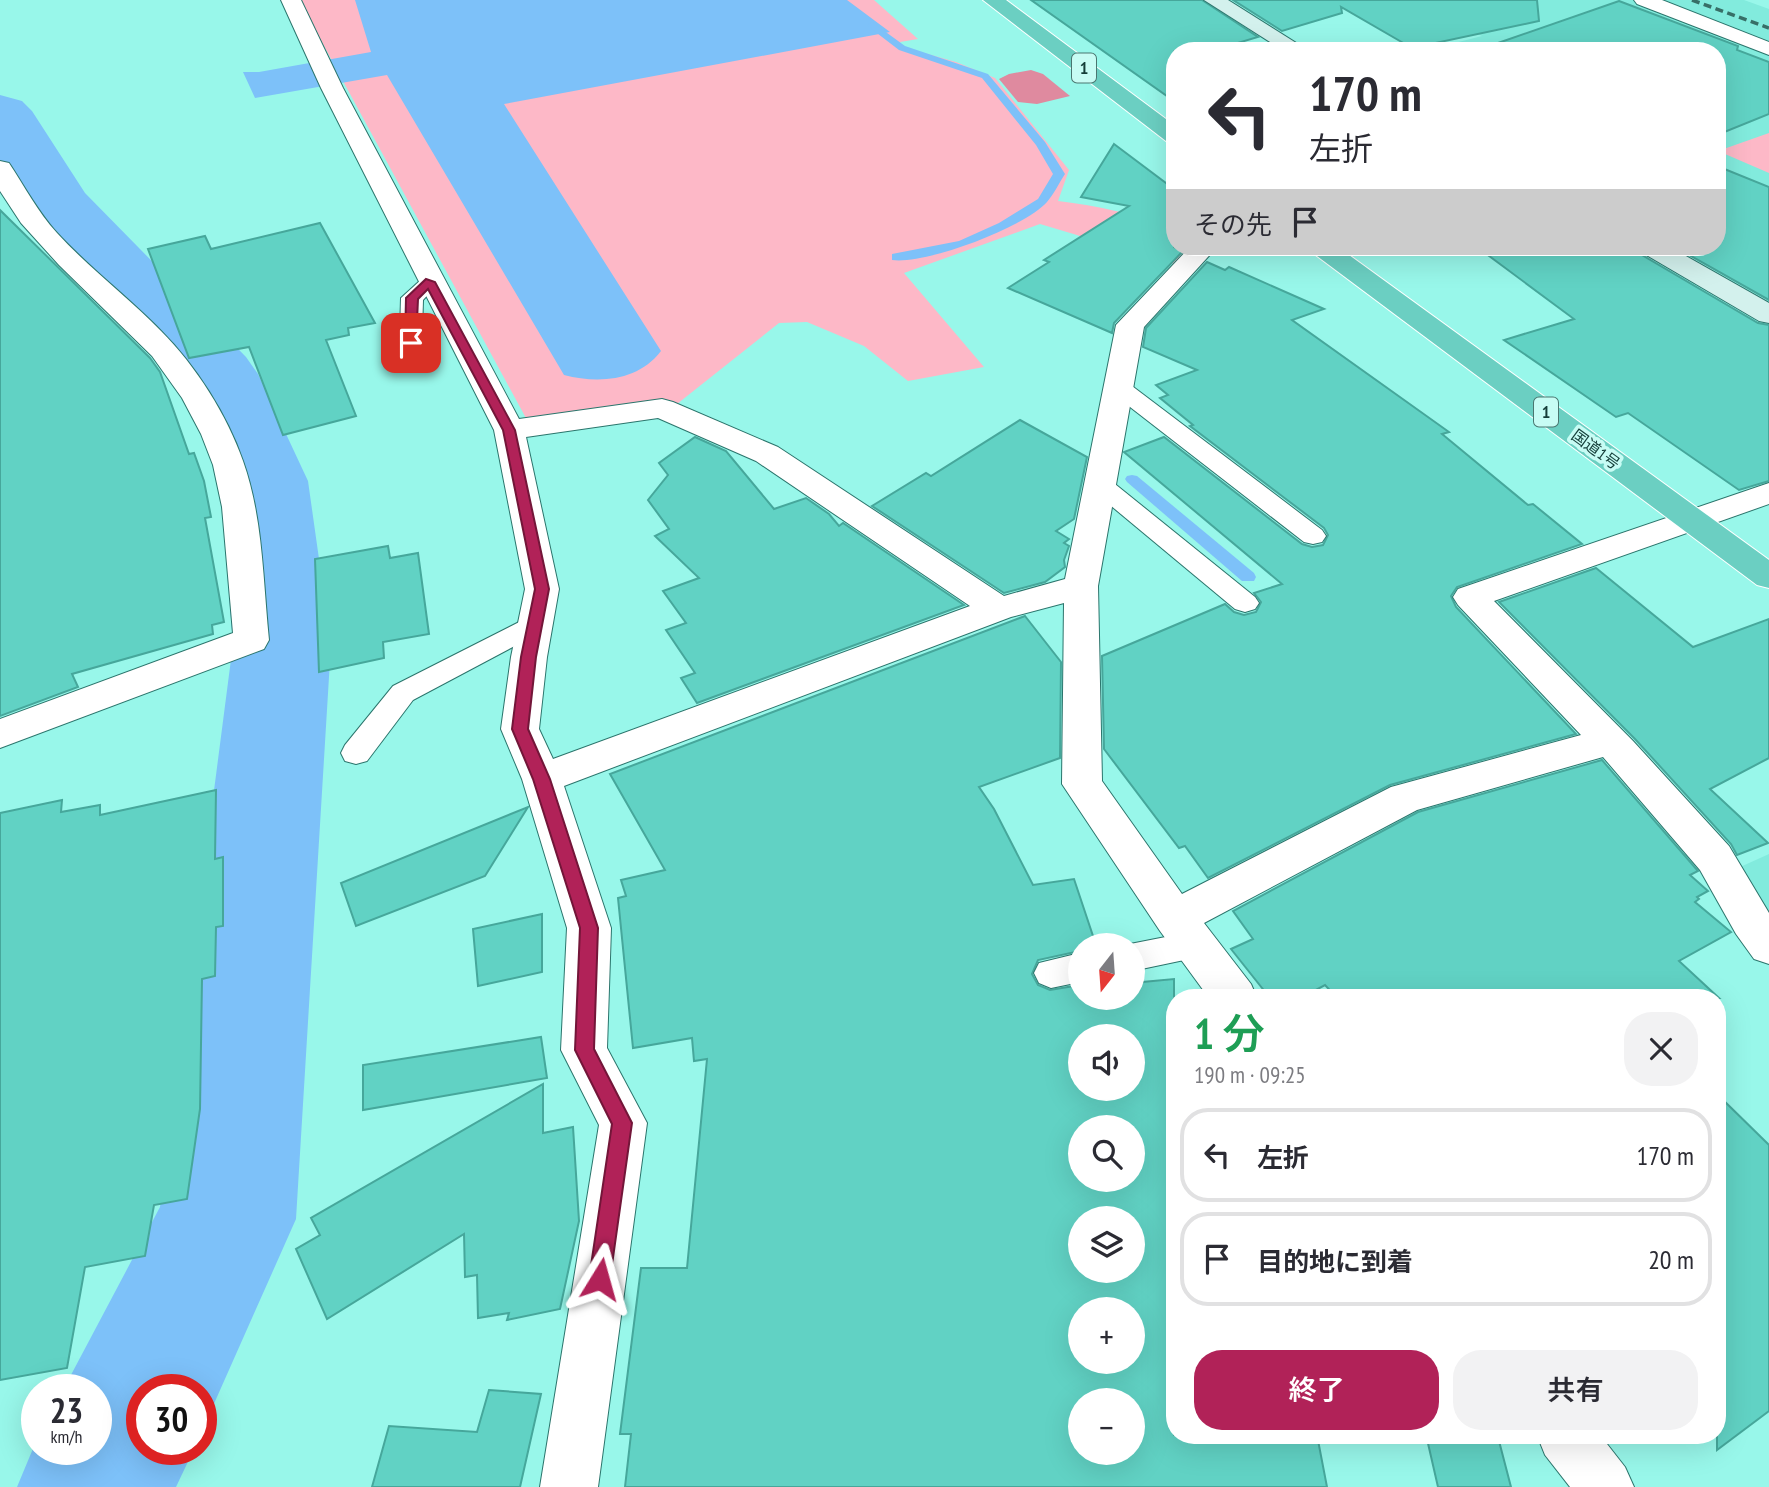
<!DOCTYPE html>
<html lang="ja">
<meta charset="utf-8">
<style>
body{margin:0;font-family:"PT Sans Narrow","Noto Sans JP",sans-serif;background:#f2f2f3;color:#2b2b33;height:100vh;display:flex;flex-direction:column;font-size:26px;white-space:nowrap}
*{box-sizing:border-box;margin:0}
p{font-size:23px;color:#7c7c81}
.icon{flex:none;width:38px;height:38px;fill:none;stroke:currentColor;stroke-width:2;stroke-linecap:round;stroke-linejoin:round}
.map{position:relative;flex:1;overflow:hidden}
.drawer{position:absolute;left:1166px;top:989px;width:560px;height:455px;display:flex;flex-direction:column;background:#fff;border-radius:28px;box-shadow:0 7px 28px #0002}
.drawer>*{flex:none}
.top-card{position:absolute;left:1166px;top:42px;width:560px;height:214px;border-radius:28px;box-shadow:0 7px 28px #0002;background:#fff;color:#2b2b33;overflow:hidden}
.needle{width:46px;rotate:197deg}
.tools{position:absolute;left:1068px;top:933px;display:grid;gap:14px}
.tools a{display:grid;place-items:center;width:77px;height:77px;border-radius:50%;background:#fff;box-shadow:0 7px 28px #0002;font-size:35px}
.speed{position:absolute;left:21px;top:1374px;display:flex;gap:14px;font-size:35px;font-weight:700;text-align:center}
.speed>*{display:grid;place-content:center;width:91px;height:91px;border-radius:50%;background:#fff;box-shadow:0 7px 28px #0002;line-height:1}
.speed small{font-size:18px;font-weight:400}
.speed .limit{border:10px solid #d22;background:#fff;color:#111}
.pin{position:absolute;display:grid;place-items:center;width:60px;height:60px;color:#fff;margin:-30px;border-radius:14px;box-shadow:0 4px 10px #0006}
.me{position:absolute;width:77px;margin:-38px;rotate:8deg;stroke-linejoin:round;filter:drop-shadow(0 0 5px #0008)}
.turn{display:flex;align-items:center;gap:24px;height:147px;padding:0 28px;font-size:32px}
.turn .icon{width:91px;height:91px;stroke-width:2.5}
.turn b{display:block;font-size:49px;line-height:60px}
.then{display:flex;align-items:center;height:66px;padding:0 28px;background:#0003;gap:14px;font-size:26px}
.round{display:grid;place-items:center;flex:none;width:74px;height:74px;border-radius:28px;background:#f2f2f3}
.headline{display:flex;align-items:center;justify-content:space-between;height:119px;padding:0 28px}
h1{font-size:42px;font-weight:600;line-height:52px;color:#1e9e55}
.cta{display:flex;gap:14px;margin-top:auto;padding:14px 28px}
.cta a{flex:1;height:80px;border-radius:28px;background:#b12258;color:#fff;font-size:28px;font-weight:600;line-height:80px;text-align:center}
.cta a+a{background:#f2f2f3;color:#2b2b33}
ul{padding:0;list-style:none}
li{display:flex;align-items:center;gap:21px;height:94px;margin:0 14px 10px;padding:0 14px;border:4px solid #e1e1e2;border-radius:28px}
li div{flex:1}
li b{display:block;font-size:26px}
li em{font-style:normal}
.map>svg:first-child{display:block}
.built{fill:#82ebdd}
.green{fill:#fdb8c7}
.forest{fill:#df8a9f}
.water{fill:#7dc1f9}
.lines{fill:none;stroke-linecap:round;stroke-linejoin:round}
.stream{fill:#7dc1f9;fill-rule:evenodd}
.river{fill:#7dc1f9;fill-rule:evenodd}
.building{fill:#61d2c4;stroke:#46a79b;stroke-width:2;fill-rule:evenodd}
.lane-casing{stroke:#2b756c;stroke-width:2}
.street-casing{stroke:#2b756c;stroke-width:2}
.secondary-casing{stroke:#2b756c;stroke-width:2}
.highway-casing{stroke:#fff;stroke-width:2}
.lane{fill:#fff;fill-rule:evenodd}
.street{fill:#fff;fill-rule:evenodd}
.secondary{fill:#d3f1ed;fill-rule:evenodd}
.highway{fill:#6bcfc2;fill-rule:evenodd}
.rail{stroke:#376f67;stroke-width:3.5;stroke-dasharray:8 4.5;stroke-linecap:butt}
.route{fill:#b12258;stroke:#731639;stroke-width:2}
.labels{text-anchor:middle;stroke-width:7;stroke-linejoin:round;paint-order:stroke}
.far-street-label{font-size:16px;fill:#143d38;stroke:#c7fcf4}
.shield{fill:#c7fcf4;stroke:#4a7670;stroke-width:2}
.shield-label{font-size:18px;font-weight:bold;fill:#143d38}
</style>
<div class="map">
<svg width="1769" height="1487" viewBox="0 0 1769 1487">
<rect width="100%" height="100%" fill="#98f7ea"/>
<!-- built -->
<g class="built">
<polygon points="1396,0 1640,0 1769,50 1769,236 1702,256 1685,247 1717,247 1717,51 1423,51 1482,36"/>
<polygon points="1652,0 1744,0 1769,9 1769,45"/>
<polygon points="1769,854 1769,927 1738,868"/>
</g>
<!-- green -->
<g class="green">
<path d="M299,0H874L918,39L900,42L903,47L956,62L995,78L1069,170L1058,201C1098,206 1136,214 1174,228V247H1187L1174,264L1040,224L904,273L984,367L908,381L864,346L807,322L779,323L677,404L527,420Z"/>
<polygon points="1769,133 1769,173 1718,151"/>
</g>
<!-- forest -->
<polygon class="forest" points="1031,70 1043,74 1070,96 1037,104 1018,102 999,79 1009,74"/>
<!-- water -->
<path class="water" d="M355,0H847L890,32L504,104L661,351C638,381 599,384 564,375L387,75L255,98L243,72H259L371,52Z"/>
<g class="lines">
<!-- stream -->
<g class="stream">
<path d="M872,22L905,46L988,74L1045,142L1065,174C1059,183 1054,194 1047,202C1025,227 925,265 892,260V254L959,241L999,223L1038,199L1053,174L1036,145L982,78L899,50L869,27L867,25Z"/>
<polygon points="1132,475 1137,476 1254,573 1256,577 1254,581 1242,581 1127,482 1125,479 1127,476"/>
</g>
<!-- river -->
<polygon class="river" points="0,95 22,101 32,111 85,193 246,357 258,374 308,481 331,644 296,1219 201,1433 201,1390 142,1390 142,1449 194,1449 176,1487 17,1487 37,1439 37,1449 96,1449 96,1390 63,1390 160,1207 233,644 220,481 181,381 34,219 0,162"/>
</g>
<!-- building -->
<g class="building">
<polygon points="1031,0 1202,0 1258,37 1211,51 1174,51 1174,101"/>
<polygon points="1233,0 1537,0 1539,21 1412,48 1341,7 1342,13 1282,31"/>
<polygon points="1619,1 1738,46 1737,50 1769,62 1769,114 1717,135 1717,51 1499,51 1498,43"/>
<polygon points="1114,144 1166,183 1174,178 1174,247 1183,251 1114,323 1112,333 1008,288 1049,262 1044,260 1129,206 1081,197"/>
<polygon points="1717,166 1769,187 1769,300 1675,247 1717,247"/>
<polygon points="0,210 150,358 160,372 189,454 194,453 204,481 211,517 205,518 224,622 212,625 213,634 72,674 78,687 0,716"/>
<polygon points="320,223 375,323 348,328 349,335 326,340 356,416 283,435 249,347 189,358 148,249 205,236 211,249"/>
<polygon points="1477,247 1636,247 1642,255 1758,323 1769,325 1769,481 1739,490 1628,413 1616,417 1504,340 1574,319"/>
<polygon points="1207,262 1225,270 1229,267 1324,309 1292,320 1449,432 1442,434 1528,505 1533,504 1582,544 1457,587 1451,596 1456,607 1576,734 1390,785 1208,878 1185,846 1179,848 1104,749 1102,656 1225,604 1234,612 1244,615 1256,612 1261,602 1254,593 1282,584 1124,452 1164,437 1302,544 1312,547 1323,545 1328,535 1324,528 1190,426 1193,425 1160,398 1168,395 1156,385 1197,370 1143,347 1146,328"/>
<polygon points="1020,420 1087,457 1074,519 1056,531 1069,539 1064,543 1069,546 1064,560 1065,567 1045,582 1004,593 872,506 926,473 931,476"/>
<polygon points="695,437 726,451 774,509 806,498 829,514 839,526 843,523 964,605 697,703 681,678 695,673 666,630 686,623 663,591 699,578 655,536 669,529 648,500 668,475 659,463"/>
<polygon points="388,546 390,558 418,553 429,634 383,642 384,658 319,672 315,559"/>
<polygon points="1596,568 1693,647 1769,619 1769,758 1710,789 1768,843 1737,855 1731,844 1635,739 1499,602"/>
<path d="M1025,616L1061,662L1060,758L979,787L994,809L1033,885L1074,879L1096,945H1080V951L1038,960L1032,974L1038,985L1050,990L1080,985V998H1132V983L1174,979V1435H1317L1327,1487H625L631,1434H620L641,1268H687L707,1059L694,1061L692,1038L633,1048L618,898L626,896L621,880L665,870L610,774ZM1080,1036H1132V1088H1080ZM1080,1127H1132V1180H1080ZM1080,1218H1132V1270H1080ZM1080,1309H1132V1362H1080ZM1080,1400H1132V1452H1080Z"/>
<polygon points="1602,760 1698,871 1690,875 1708,891 1697,897 1699,899 1695,902 1731,932 1679,961 1719,998 1337,998 1325,985 1301,998 1270,998 1231,949 1253,939 1233,911 1418,812"/>
<polygon points="216,790 215,859 223,857 223,926 216,927 215,976 202,979 200,1109 187,1199 154,1205 145,1256 85,1267 67,1368 0,1380 0,813 62,800 61,812 100,805 100,815"/>
<polygon points="528,807 485,876 356,926 341,883"/>
<polygon points="542,914 542,972 478,986 473,929"/>
<polygon points="541,1037 547,1078 363,1110 363,1065"/>
<polygon points="543,1084 543,1133 573,1127 579,1221 560,1309 507,1320 509,1313 478,1318 477,1275 465,1277 464,1234 327,1319 296,1249 320,1235 311,1218"/>
<polygon points="1717,1094 1769,1145 1769,1411 1717,1450"/>
<polygon points="489,1390 541,1394 520,1487 372,1487 389,1426 477,1432"/>
<polygon points="1427,1439 1499,1441 1511,1487 1438,1487"/>
</g>
<g class="lines">
<defs>
<g id="lane">
<polygon points="430,276 437,278 440,282 423,300 421,365 418,370 402,370 399,365 401,298 423,278"/>
<polygon points="1120,381 1128,383 1322,530 1326,536 1322,542 1313,544 1304,542 1112,393 1109,388 1112,383"/>
<polygon points="1101,477 1110,480 1255,597 1259,603 1255,609 1245,612 1235,609 1092,490 1089,485 1092,480"/>
<polygon points="535,614 545,616 549,623 545,630 413,700 367,761 356,764 345,761 341,753 345,745 393,686"/>
<polygon points="1196,931 1208,935 1213,945 1208,955 1132,971 1132,945 1125,945"/>
<polygon points="1080,953 1080,982 1051,988 1039,983 1034,973 1039,963"/>
</g>
<g id="street">
<path d="M281,0H301L343,88L519,419L662,399L673,402L778,447L1004,596L1065,579L1116,325L1190,247H1217L1144,327L1098,586L1102,781L1182,894L1391,787L1581,735L1458,605L1453,597L1458,589L1769,483V504L1494,601L1633,741L1729,846L1769,913V964L1754,959L1736,934L1700,870L1603,757L1417,810L1204,923L1251,984L1257,998H1209L1160,931L1062,784L1064,603L1011,617L564,786L611,928L607,1048L647,1123L598,1487H540L599,1125L561,1050L567,928L522,779L501,729L511,657L525,589L494,430L321,88ZM658,418L756,461L970,606L553,759L539,729L547,657L559,589L526,437Z"/>
<polygon points="1634,0 1662,0 1769,42 1769,55 1637,4"/>
<path d="M0,161L9,163C25,187 37,211 57,233C89,268 128,297 161,331C196,366 227,415 243,461C263,517 263,581 269,640L264,649L0,748V719L233,633L222,507L213,465L201,434L182,398L152,356L59,265L21,223L0,191Z"/>
<polygon points="1537,1435 1600,1435 1625,1467 1634,1487 1570,1487 1545,1455"/>
</g>
<g id="secondary">
<polygon points="1204,0 1228,0 1309,51 1284,51"/>
<polygon points="1639,247 1670,247 1769,303 1769,323 1759,321 1643,253"/>
</g>
<g id="highway">
<polygon points="983,0 1006,0 1174,125 1174,143 1166,141"/>
<polygon points="1309,247 1338,247 1769,560 1769,588 1757,585 1313,253"/>
</g>
</defs>
<!-- lane casing -->
<use href="#lane" class="lane-casing"/>
<!-- street casing -->
<use href="#street" class="street-casing"/>
<!-- secondary casing -->
<use href="#secondary" class="secondary-casing"/>
<!-- highway casing -->
<use href="#highway" class="highway-casing"/>
<!-- lane -->
<use href="#lane" class="lane"/>
<!-- street -->
<use href="#street" class="street"/>
<!-- secondary -->
<use href="#secondary" class="secondary"/>
<!-- highway -->
<use href="#highway" class="highway"/>
<!-- rail -->
<polyline class="rail" points="1692,0 1769,28"/>
</g>
<!-- route -->
<polygon class="route" points="426,279 435,282 515,430 549,589 536,657 528,729 550,779 598,928 594,1049 632,1123 610,1279 607,1287 600,1290 592,1287 589,1279 612,1124 575,1050 580,928 533,779 512,729 521,657 535,589 503,430 428,289 418,299 416,343 411,346 405,343 406,298"/>
<g class="labels">
<!-- far-street labels -->
<g class="far-street-label">
<text transform="translate(1596 449) rotate(36)" y="6">国道1号</text>
</g>
<!-- shield labels -->
<g class="shield">
<rect x="1072" y="53.5" width="24" height="29" rx="5"/>
<rect x="1534" y="397.5" width="24" height="29" rx="5"/>
</g>
<g class="shield-label">
<text x="1084" y="74">1</text>
<text x="1546" y="418">1</text>
</g>
</g>
</svg>
<div class="tools">
<a><svg class="needle" viewBox="-14 -14 28 28"><path d="M0-13l5 13h-10z" fill="#e53935"/><path d="M0 13l5-13h-10z" fill="#7c7c81"/></svg></a>
<a><svg class="icon" aria-label="sound" viewBox="0 0 24 24"><path d="M4 9h4l5-4v14l-5-4H4zM17 9q2 3 0 6"/></svg></a>
<a><svg class="icon" aria-label="search" viewBox="0 0 24 24"><circle cx="10" cy="10" r="6"/><path d="M15 15l6 6"/></svg></a>
<a><svg class="icon" aria-label="layers" viewBox="0 0 24 24"><path d="M12 4l9 5-9 5-9-5zM3 14l9 5 9-5"/></svg></a>
<a>+</a>
<a>−</a>
</div>
<div class="speed"><div>23<small>km/h</small></div><div class="limit">30</div></div>
<div class="pin" style="left:411px;top:343px;background:#d93025"><svg class="icon" aria-label="arrive" viewBox="0 0 24 24"><path d="M6 21V4h12l-3 4 3 4H6"/></svg></div>
<svg class="me" style="left:600px;top:1279px" viewBox="-20 -20 40 40"><path d="M0-17L14 15 0 8-14 15z" fill="#b12258" stroke="#fff" stroke-width="4"/></svg>
<div class="top-card">
<div class="turn"><svg class="icon" aria-label="left" viewBox="0 0 24 24"><path d="M17 20v-9H6M10 6l-5 5 5 5"/></svg><div><b>170 m</b>左折</div></div>
<div class="then">その先<svg class="icon" aria-label="arrive" viewBox="0 0 24 24"><path d="M6 21V4h12l-3 4 3 4H6"/></svg></div>
</div>
<section class="drawer">
<div class="headline"><div><h1>1 分</h1><p>190 m · 09:25</p></div><a class="round"><svg class="icon" aria-label="close" viewBox="0 0 24 24"><path d="M6 6l12 12M18 6L6 18"/></svg></a></div>
<ul>
<li><svg class="icon" aria-label="left" viewBox="0 0 24 24"><path d="M17 20v-9H6M10 6l-5 5 5 5"/></svg><div><b>左折</b></div><em>170 m</em></li>
<li><svg class="icon" aria-label="arrive" viewBox="0 0 24 24"><path d="M6 21V4h12l-3 4 3 4H6"/></svg><div><b>目的地に到着</b></div><em>20 m</em></li>
</ul>
<div class="cta"><a>終了</a><a>共有</a></div>
</section>
</div>
